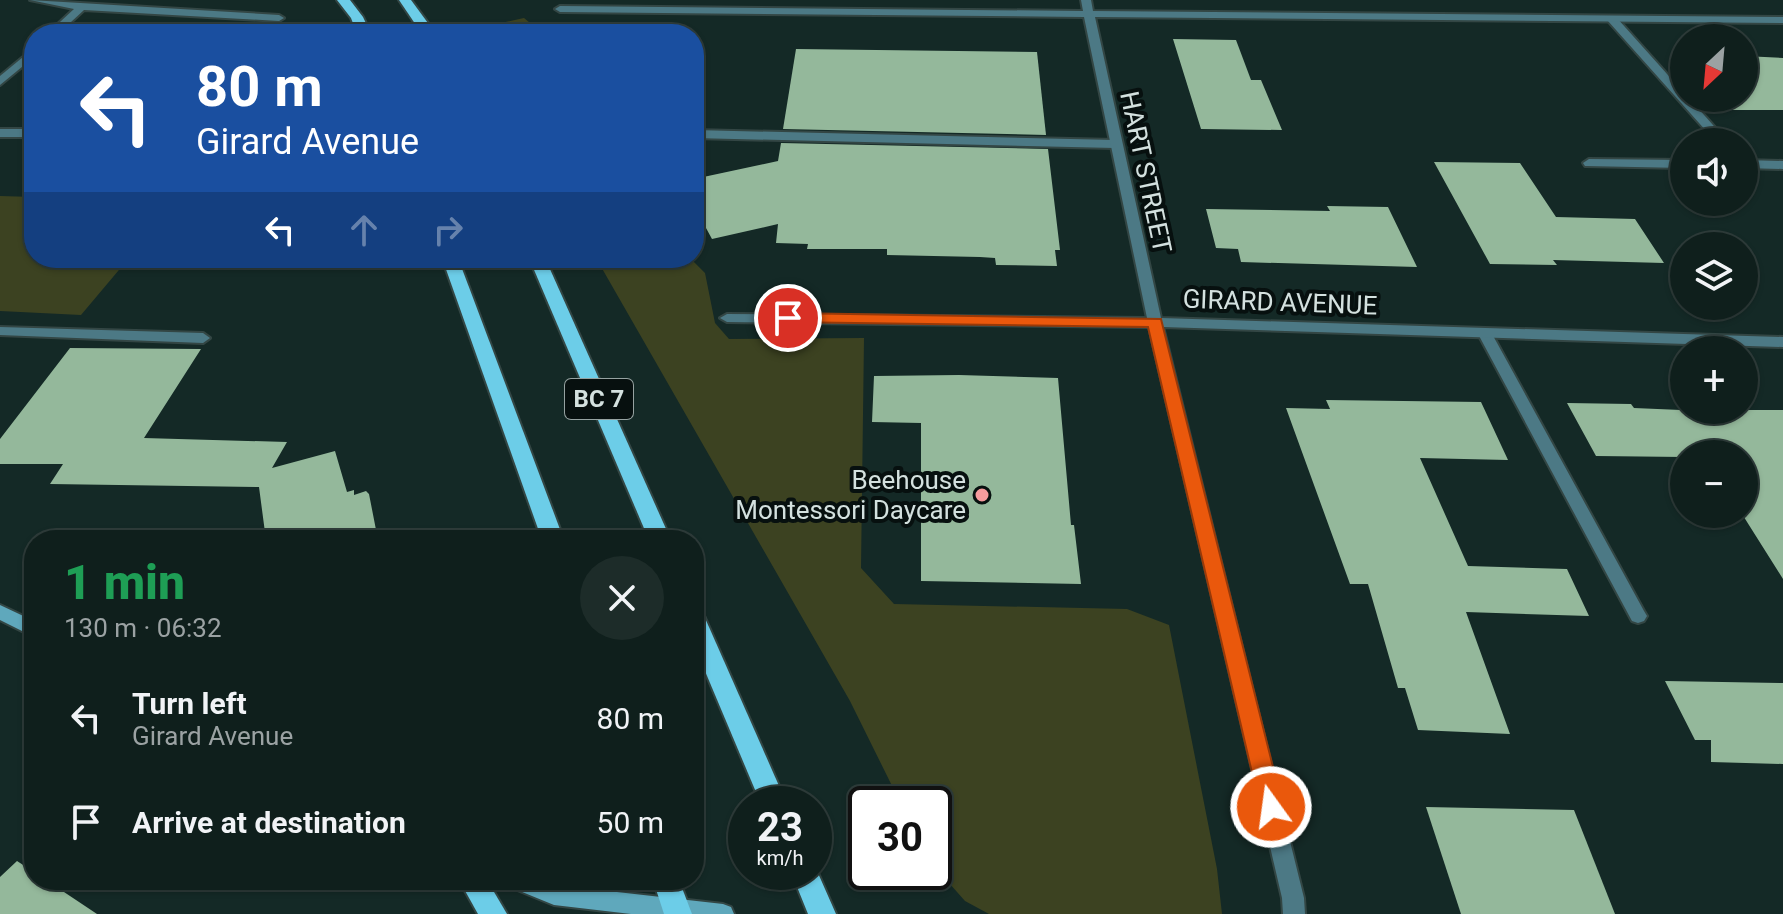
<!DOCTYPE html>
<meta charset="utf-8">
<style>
body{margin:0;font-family:Roboto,sans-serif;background:#1d2c29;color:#f1f3f6;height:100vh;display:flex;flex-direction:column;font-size:30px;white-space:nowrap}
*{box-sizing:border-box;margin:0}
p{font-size:26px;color:#9ba2a3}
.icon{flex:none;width:44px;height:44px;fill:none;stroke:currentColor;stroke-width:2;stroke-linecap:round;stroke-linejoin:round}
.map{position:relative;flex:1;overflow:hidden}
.sheet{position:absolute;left:24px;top:530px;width:680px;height:360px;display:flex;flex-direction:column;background:#0f1f1c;border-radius:32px;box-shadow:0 2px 6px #0004,0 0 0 2px #2f3d3b}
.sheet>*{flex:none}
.top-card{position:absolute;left:24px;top:24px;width:680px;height:244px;border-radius:32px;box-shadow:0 2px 6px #0004,0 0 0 2px #2f3d3b;background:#1a4fa0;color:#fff;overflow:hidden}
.needle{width:52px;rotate:206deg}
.buttons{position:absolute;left:1670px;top:24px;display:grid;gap:16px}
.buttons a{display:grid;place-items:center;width:88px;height:88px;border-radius:50%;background:#0f1f1c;box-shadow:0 2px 6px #0004,0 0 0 2px #2f3d3b;font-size:40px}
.speed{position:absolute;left:728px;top:786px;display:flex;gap:16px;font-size:40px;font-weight:700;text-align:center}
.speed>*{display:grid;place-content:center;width:104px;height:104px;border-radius:50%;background:#0f1f1c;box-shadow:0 2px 6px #0004,0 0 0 2px #2f3d3b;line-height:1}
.speed small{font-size:20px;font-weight:400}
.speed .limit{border:4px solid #111;border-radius:12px;background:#fff;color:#111}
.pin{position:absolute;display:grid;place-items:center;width:68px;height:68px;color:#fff;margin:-34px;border:4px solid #fff;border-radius:50%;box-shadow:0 2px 8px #0007}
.me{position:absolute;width:88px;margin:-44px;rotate:346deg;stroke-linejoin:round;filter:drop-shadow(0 0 6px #0008)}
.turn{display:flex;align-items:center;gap:28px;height:168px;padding:0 40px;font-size:36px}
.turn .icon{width:104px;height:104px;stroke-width:2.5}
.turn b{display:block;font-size:56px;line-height:68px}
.lanes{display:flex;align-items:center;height:76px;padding:0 40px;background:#0003;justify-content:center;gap:40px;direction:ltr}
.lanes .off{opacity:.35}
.round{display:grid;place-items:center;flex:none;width:84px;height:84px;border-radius:42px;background:#1d2c29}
.overview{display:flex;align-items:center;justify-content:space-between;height:136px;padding:0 40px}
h1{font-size:48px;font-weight:800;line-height:60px;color:#1e9e55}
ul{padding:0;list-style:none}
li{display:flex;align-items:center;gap:24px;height:104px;padding:0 40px}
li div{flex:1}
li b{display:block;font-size:30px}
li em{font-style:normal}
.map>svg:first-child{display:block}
.green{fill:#3c4221}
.building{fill:#94b89b}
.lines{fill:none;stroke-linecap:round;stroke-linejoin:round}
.lane-casing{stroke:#334644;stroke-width:4}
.street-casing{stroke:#334644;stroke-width:4}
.secondary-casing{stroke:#334644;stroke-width:4}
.primary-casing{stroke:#334644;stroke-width:4}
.lane{fill:#4c7985;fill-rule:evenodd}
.street{fill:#4c7985;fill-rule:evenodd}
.secondary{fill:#5fa8bc;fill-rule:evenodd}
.primary{fill:#6ccde8;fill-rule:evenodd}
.route{fill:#ea580c;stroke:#983908;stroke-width:2}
.poi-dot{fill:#f59b9d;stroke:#07100f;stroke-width:3}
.labels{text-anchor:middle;stroke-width:8;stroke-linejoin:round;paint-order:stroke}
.shield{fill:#07100f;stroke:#96a2a1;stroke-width:2}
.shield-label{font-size:24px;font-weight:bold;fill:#d4e1df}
.street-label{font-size:26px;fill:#d4e1df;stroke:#07100f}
.poi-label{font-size:26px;fill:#d4e1df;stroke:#07100f;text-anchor:end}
</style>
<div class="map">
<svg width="1783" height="914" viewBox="0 0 1783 914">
<rect width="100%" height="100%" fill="#142926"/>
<!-- green -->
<g class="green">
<polygon points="524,18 535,27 571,34 468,34 465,31"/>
<polygon points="0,196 34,197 34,258 129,258 81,315 0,311"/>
<polygon points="596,258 693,261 705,273 715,323 729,339 864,338 861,568 894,604 1127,609 1169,625 1217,869 1222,914 989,914 965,901 934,866 934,804 901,804 850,701"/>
</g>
<!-- building -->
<g class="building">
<polygon points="1173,39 1236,40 1251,80 1261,80 1282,130 1201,129"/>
<polygon points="796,49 1037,52 1046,135 783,129"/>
<polygon points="1744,56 1783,58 1783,110 1728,110 1728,98 1744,98"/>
<polygon points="781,143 1048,149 1060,250 1055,250 1057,266 996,265 995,258 980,257 887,255 887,249 807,249 808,244 776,243 778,224 712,239 694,206 694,179 778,161"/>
<polygon points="1434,162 1520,163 1556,217 1635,219 1664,263 1553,260 1557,265 1490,264"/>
<polygon points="1327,206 1388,207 1417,267 1241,262 1238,249 1216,248 1206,209 1330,211"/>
<polygon points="70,348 201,349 144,438 287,442 272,468 335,451 347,492 354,490 354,495 366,491 369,494 378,540 266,540 259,487 50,484 63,464 0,464 0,439"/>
<polygon points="959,375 1058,378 1071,525 1074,525 1081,584 921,581 921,423 872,422 874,376"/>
<polygon points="1326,400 1481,402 1508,460 1420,458 1468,566 1567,569 1589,616 1466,612 1510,734 1418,730 1405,688 1398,688 1368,584 1350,584 1286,408 1330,409"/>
<polygon points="1567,403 1631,404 1634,408 1681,410 1783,410 1783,579 1742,514 1744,454 1684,454 1684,457 1596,456"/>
<polygon points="1665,681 1783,683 1783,764 1711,762 1711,740 1695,740"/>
<polygon points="1426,807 1574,810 1615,914 1461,914"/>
<polygon points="17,861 34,872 34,880 46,880 97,914 0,914 0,877"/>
</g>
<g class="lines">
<defs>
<g id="lane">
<polygon points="1608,17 1616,17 1684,93 1684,98 1689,98 1728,142 1716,142 1608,21"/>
<rect x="0" y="129" width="34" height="8"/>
<polygon points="694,130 1115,140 1121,144 1115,148 694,138"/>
<polygon points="1589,159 1684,160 1684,168 1585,166 1583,163"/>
<polygon points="1744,160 1783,161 1783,169 1744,168"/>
<polygon points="0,327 203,333 210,338 203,343 0,335"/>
<polygon points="1484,328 1491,332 1644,611 1647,616 1644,621 1638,623 1632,621 1477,332"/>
</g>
<g id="street">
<polygon points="30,0 279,15 284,18 279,21 84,10 58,34 47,34 74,9"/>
<polygon points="1081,0 1091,0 1093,11 1783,17 1783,23 1095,17 1161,318 1783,337 1783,347 1163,327 1304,898 1305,914 1283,914 1282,898 1149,327 727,322 720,318 727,314 1147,318 1084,17 560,12 555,9 560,6 1083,11"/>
<polygon points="34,48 34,57 0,85 0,76"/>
</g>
<g id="secondary">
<polygon points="0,605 34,621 34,637 0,620"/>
<polygon points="507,880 543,880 555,885 723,904 731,907 734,914 631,914 554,905 510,887"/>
</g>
<g id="primary">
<polygon points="337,0 350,0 363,17 371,34 357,34 351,18"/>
<polygon points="399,0 411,0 436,34 422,34"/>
<polygon points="442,258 458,258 564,540 542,540"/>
<polygon points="529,258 545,258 671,540 649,540"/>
<polygon points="694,609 702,612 705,618 787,804 761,804 694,645"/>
<polygon points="814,864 836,914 808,914 791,872 814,872"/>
<polygon points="459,880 487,880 507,914 478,914"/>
<polygon points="653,880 679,880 692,914 664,914"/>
</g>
</defs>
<!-- lane casing -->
<use href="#lane" class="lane-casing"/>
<!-- street casing -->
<use href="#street" class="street-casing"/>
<!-- secondary casing -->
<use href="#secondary" class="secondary-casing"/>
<!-- primary casing -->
<use href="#primary" class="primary-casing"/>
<!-- lane -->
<use href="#lane" class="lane"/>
<!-- street -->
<use href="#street" class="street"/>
<!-- secondary -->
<use href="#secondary" class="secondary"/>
<!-- primary -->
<use href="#primary" class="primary"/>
</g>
<!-- route -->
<polygon class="route" points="788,313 1161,319 1283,807 1280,815 1271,818 1263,815 1260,807 1148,327 782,322 780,318"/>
<!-- markers -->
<circle class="poi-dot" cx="982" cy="495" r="8"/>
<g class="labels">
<!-- shield labels -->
<rect class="shield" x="565" y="379" width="68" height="40" rx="6"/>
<g class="shield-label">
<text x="599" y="407">BC 7</text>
</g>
<!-- street labels -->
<g class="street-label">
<text transform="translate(1146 172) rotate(78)" y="9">HART STREET</text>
<text transform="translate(1280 302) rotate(2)" y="9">GIRARD AVENUE</text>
</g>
<!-- poi labels -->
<g class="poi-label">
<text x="966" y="489">Beehouse<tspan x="966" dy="30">Montessori Daycare</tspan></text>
</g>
</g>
</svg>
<div class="buttons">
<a><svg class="needle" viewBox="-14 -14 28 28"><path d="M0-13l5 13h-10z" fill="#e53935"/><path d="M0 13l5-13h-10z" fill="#9ba2a3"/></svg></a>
<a><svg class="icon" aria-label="sound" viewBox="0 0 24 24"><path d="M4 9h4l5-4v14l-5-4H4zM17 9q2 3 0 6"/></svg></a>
<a><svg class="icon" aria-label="layers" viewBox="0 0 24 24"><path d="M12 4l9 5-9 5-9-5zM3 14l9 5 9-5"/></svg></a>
<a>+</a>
<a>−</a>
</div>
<div class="speed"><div>23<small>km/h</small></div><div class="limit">30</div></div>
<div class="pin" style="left:788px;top:318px;background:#d93025"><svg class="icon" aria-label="arrive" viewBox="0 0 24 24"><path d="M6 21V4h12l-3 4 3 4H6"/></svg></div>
<svg class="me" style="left:1271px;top:807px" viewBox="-20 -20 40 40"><circle r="17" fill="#ea580c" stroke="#fff" stroke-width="3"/><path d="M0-11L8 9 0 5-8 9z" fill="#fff"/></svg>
<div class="top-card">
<div class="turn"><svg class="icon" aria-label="left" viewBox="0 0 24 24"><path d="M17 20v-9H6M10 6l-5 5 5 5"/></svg><div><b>80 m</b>Girard Avenue</div></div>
<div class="lanes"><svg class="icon" aria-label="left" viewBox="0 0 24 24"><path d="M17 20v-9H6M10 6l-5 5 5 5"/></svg><svg class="icon off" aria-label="ahead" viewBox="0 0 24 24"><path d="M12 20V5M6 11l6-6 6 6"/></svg><svg class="icon off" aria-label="right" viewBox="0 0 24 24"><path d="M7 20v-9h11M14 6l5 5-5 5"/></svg></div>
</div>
<section class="sheet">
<div class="overview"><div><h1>1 min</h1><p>130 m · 06:32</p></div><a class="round"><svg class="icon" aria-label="close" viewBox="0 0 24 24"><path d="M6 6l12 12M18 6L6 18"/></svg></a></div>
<ul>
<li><svg class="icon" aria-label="left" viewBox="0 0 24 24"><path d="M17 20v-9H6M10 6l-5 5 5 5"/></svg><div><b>Turn left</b><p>Girard Avenue</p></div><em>80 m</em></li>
<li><svg class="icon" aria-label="arrive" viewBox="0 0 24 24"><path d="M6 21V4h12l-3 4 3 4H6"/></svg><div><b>Arrive at destination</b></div><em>50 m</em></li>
</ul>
</section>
</div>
